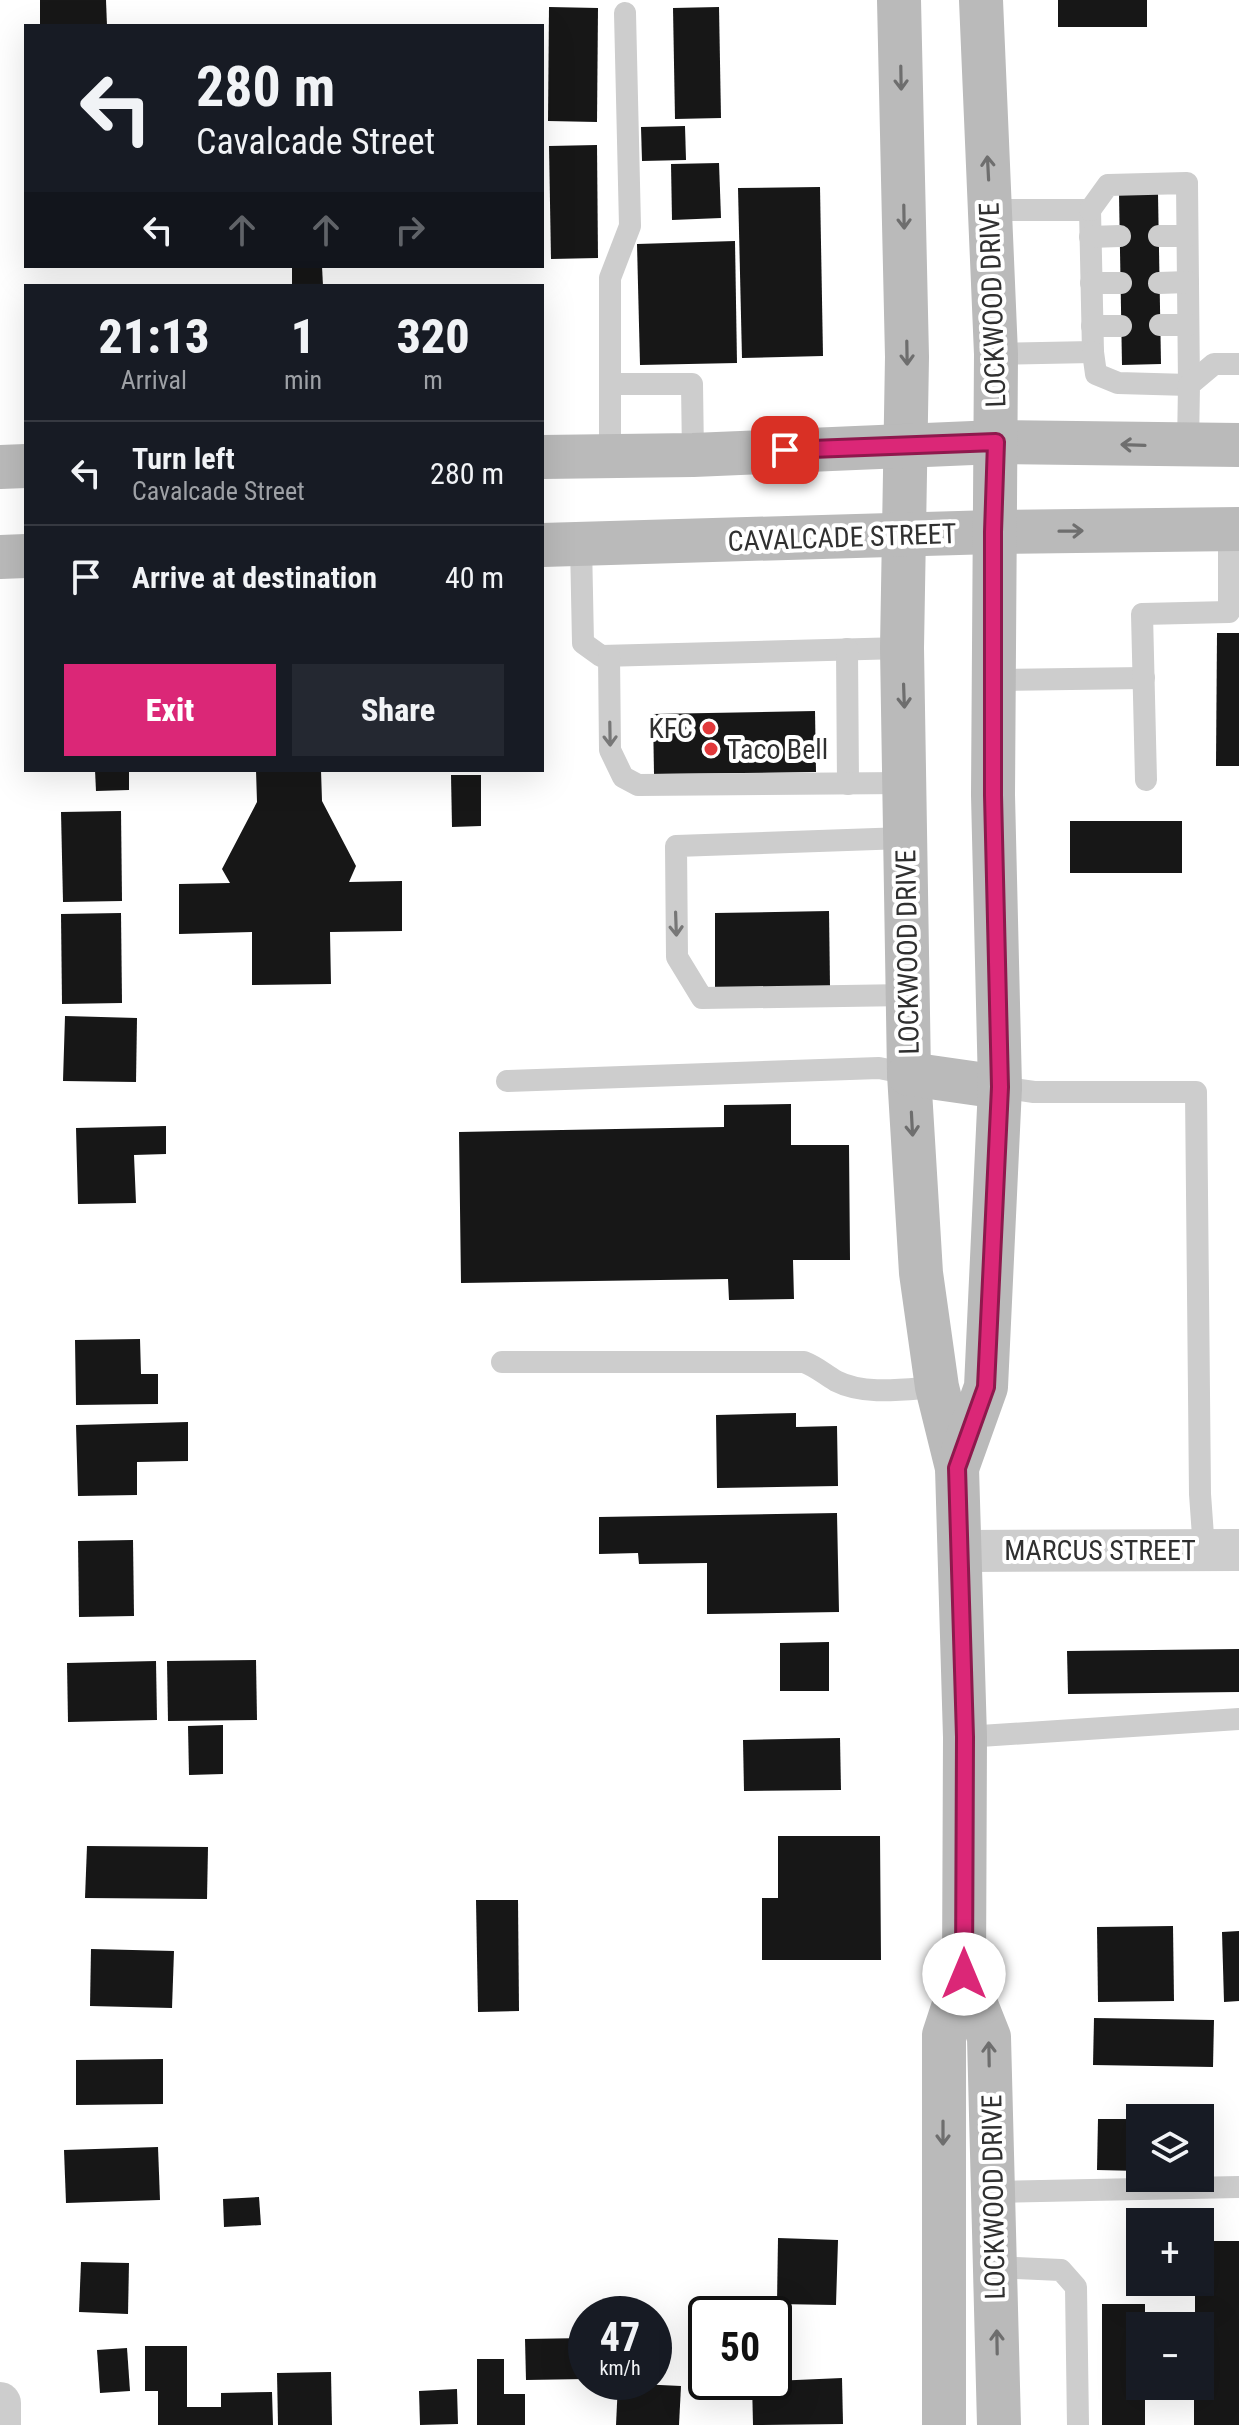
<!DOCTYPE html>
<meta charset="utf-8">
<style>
body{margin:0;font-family:"Roboto Condensed",sans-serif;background:#242831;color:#f1f3f6;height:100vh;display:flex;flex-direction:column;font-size:30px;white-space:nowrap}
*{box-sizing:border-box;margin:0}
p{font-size:26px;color:#9ea1a6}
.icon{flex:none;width:44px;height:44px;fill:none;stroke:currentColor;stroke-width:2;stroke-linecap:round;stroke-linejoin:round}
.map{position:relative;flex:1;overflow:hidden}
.details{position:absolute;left:24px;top:284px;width:520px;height:488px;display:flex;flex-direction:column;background:#171b24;border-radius:0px;box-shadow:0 8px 32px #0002}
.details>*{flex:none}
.guide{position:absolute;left:24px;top:24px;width:520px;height:244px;border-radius:0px;box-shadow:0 8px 32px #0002;background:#171b24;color:#f1f3f6;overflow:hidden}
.tools{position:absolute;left:1126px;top:2104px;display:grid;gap:16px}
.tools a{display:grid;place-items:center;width:88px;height:88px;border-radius:0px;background:#171b24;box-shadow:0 8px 32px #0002;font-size:40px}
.speed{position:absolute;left:568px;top:2296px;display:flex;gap:16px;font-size:40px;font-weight:700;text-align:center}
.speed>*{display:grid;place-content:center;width:104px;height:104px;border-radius:50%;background:#171b24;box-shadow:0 8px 32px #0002;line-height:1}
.speed small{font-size:20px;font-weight:400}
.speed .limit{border:4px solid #111;border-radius:12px;background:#fff;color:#111}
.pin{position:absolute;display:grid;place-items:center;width:68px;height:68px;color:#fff;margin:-34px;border-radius:16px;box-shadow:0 4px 12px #0006}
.me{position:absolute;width:88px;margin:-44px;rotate:0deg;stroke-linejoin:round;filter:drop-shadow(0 0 6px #0008)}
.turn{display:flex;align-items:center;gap:28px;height:168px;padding:0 40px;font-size:36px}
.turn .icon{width:104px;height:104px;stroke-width:2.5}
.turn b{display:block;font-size:56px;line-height:68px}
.lanes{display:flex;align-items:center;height:76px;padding:0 40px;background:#0003;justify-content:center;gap:40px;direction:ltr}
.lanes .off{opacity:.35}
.eta{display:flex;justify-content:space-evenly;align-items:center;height:136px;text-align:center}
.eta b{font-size:48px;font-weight:800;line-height:56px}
.action{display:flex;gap:16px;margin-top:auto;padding:16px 40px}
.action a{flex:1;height:92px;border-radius:0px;background:#db2777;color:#fff;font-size:32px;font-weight:800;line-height:92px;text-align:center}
.action a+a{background:#242831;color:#f1f3f6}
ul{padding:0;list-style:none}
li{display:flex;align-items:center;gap:24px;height:104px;padding:0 40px;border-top:2px solid #363941}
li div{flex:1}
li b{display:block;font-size:30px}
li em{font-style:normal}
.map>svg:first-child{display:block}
.building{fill:#171717}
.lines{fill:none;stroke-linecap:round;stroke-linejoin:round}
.lane{stroke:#cdcdcd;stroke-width:22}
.street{stroke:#cdcdcd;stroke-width:42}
.secondary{stroke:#bababa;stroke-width:44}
.oneway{stroke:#6e6e6e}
.oneway2{stroke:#777}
.route-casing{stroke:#8e194d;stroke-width:20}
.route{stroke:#db2777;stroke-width:14}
.poi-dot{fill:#e1393b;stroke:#fff;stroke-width:3}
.labels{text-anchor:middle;stroke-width:8;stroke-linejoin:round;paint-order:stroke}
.street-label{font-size:28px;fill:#303030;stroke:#fff}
.poi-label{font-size:28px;fill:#303030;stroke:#fff;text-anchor:end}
</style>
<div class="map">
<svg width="1239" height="2425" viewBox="0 0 1239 2425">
<rect width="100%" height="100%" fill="#fff"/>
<!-- building -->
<g class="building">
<polygon points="40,0 106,0 107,26 40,26"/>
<rect x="1058" y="0" width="89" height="27"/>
<polygon points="549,7 598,8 597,122 548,121"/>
<polygon points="719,7 721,118 675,119 673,8"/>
<polygon points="685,126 686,160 642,161 641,127"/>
<polygon points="597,145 598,258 551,259 549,146"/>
<polygon points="719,163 721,218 672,220 671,164"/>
<polygon points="820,187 823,356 742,358 738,188"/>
<polygon points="1119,194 1158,194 1161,364 1122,365"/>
<polygon points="735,241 737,363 640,365 637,244"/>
<polygon points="292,266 322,266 323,286 292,286"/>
<polygon points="1217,633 1239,633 1239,766 1216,766"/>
<polygon points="815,711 816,772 654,774 653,714"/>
<polygon points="95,770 129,770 129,790 96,791"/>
<polygon points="256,770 321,770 322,801 356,866 349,882 402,881 402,931 330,932 331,984 252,985 252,932 179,934 179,884 230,883 222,869 257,802"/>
<polygon points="451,775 481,775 481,826 452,827"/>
<polygon points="121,811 122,901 63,902 61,812"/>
<rect x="1070" y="821" width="112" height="52"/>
<polygon points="829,911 830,987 715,988 715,913"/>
<polygon points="121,913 122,1003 62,1004 61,914"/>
<polygon points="65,1016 137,1018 136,1082 63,1081"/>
<polygon points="791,1104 791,1145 849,1145 850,1260 793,1260 794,1299 729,1300 728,1279 461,1283 459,1132 724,1127 724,1105"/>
<polygon points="166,1126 166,1154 134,1155 136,1203 78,1204 76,1128"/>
<polygon points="140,1339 141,1374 158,1374 158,1404 76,1405 75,1340"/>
<polygon points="796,1413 796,1427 837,1426 838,1486 717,1488 716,1415"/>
<polygon points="188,1422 188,1461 137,1462 137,1495 78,1496 76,1425"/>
<polygon points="837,1513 839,1612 707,1614 707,1563 639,1564 638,1553 599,1554 599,1517"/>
<polygon points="133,1540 134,1616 79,1617 78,1541"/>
<polygon points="829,1642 829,1691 780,1691 780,1643"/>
<polygon points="1239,1649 1239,1692 1068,1694 1067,1651"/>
<polygon points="256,1660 257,1720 168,1721 167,1661"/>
<polygon points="156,1661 157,1720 68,1722 67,1663"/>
<polygon points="223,1725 223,1774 189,1775 188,1726"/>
<polygon points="840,1738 841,1790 744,1791 743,1740"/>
<polygon points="778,1836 880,1836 881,1960 762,1960 762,1898 778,1898"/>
<polygon points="87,1846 208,1847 207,1899 85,1898"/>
<polygon points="476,1900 518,1900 519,2011 478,2012"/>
<polygon points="1173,1926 1174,2001 1098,2002 1097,1927"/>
<polygon points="1239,1931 1239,2001 1224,2002 1222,1932"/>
<polygon points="91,1949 174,1951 172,2008 90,2006"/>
<polygon points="1094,2018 1214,2020 1213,2067 1093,2065"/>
<polygon points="163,2059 163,2104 76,2105 76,2060"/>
<polygon points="1098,2119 1140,2119 1140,2171 1097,2170"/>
<polygon points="158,2147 160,2200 66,2203 64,2150"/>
<polygon points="259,2197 261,2225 224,2227 223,2199"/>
<polygon points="778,2238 838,2240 836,2305 777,2304"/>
<polygon points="1201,2241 1239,2241 1239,2425 1194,2425 1194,2386 1200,2386 1202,2377 1202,2320 1195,2320 1195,2282 1200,2282 1202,2275"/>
<polygon points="81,2262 129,2263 128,2314 79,2312"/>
<polygon points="1102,2304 1145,2304 1145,2326 1140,2326 1140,2386 1145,2386 1145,2425 1102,2425"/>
<polygon points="586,2338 586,2379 526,2380 525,2339"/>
<polygon points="145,2346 187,2346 187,2407 221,2407 221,2393 272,2392 273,2425 158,2425 158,2391 145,2391"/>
<polygon points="127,2348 130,2391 100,2393 97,2350"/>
<polygon points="477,2359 504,2359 504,2394 525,2394 525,2425 477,2425"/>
<polygon points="331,2372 332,2425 278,2425 277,2373"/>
<polygon points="842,2378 843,2424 753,2425 752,2382"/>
<polygon points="618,2383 681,2386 679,2425 616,2425"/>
<polygon points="457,2389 458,2424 420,2425 419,2391"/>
</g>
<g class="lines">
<!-- lane -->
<g class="lane">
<polyline points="990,210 1090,210 1093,352 996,354"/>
<polyline points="1090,210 1108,185 1187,183 1189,385 1118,383 1096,374 1093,352"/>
<polyline points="1159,236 1187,236"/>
<polyline points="1090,237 1120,236"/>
<polyline points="1091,283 1121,283"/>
<polyline points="1159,283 1188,282"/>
<polyline points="1160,325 1188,325"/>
<polyline points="1092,326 1121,326"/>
<polyline points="610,384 692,384 693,455"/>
<polyline points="1188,446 1189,385 1214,364 1239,364"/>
<polyline points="610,456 610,278 630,226 625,13"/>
<polyline points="581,544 583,643 601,656 902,648"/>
<polyline points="847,649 848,784"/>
<polyline points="609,656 610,750 623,777 638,785 907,783"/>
<polyline points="993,680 1144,678"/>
<polyline points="1146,780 1142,614 1229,612 1229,530"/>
<polyline points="904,838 676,846 677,957 702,998 908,995"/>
<polyline points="507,1081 879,1068 909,1074"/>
<polyline points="1000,1087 1034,1092 1196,1092 1200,1494 1204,1550"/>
<path d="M502,1362H804C817,1367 824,1374 836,1381C865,1396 906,1389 937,1387"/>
<polyline points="965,1737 1239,1719"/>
<polyline points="993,2192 1239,2187"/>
<polyline points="995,2267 1061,2270 1076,2287 1078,2425"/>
</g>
<!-- street -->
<g class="street">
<polyline points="960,1551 1239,1550"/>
<polyline points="0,2403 0,2425"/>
</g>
<!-- secondary -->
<g class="secondary">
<polyline points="899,0 907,357 902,648 909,1074 921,1273 937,1387 957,1468 965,1737 964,1974 944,2035 944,2425"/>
<polyline points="542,457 693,455 996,442 1239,445"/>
<polyline points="0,467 26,466"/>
<polyline points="542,545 993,532 1239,529"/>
<polyline points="0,557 26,556"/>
<polyline points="909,1074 1000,1087"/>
<polyline points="957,1468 986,1387 1000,1087 993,795 996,354 981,0"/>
<polyline points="964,1974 989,2037 999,2425"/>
</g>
</g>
<!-- one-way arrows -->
<defs><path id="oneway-shaft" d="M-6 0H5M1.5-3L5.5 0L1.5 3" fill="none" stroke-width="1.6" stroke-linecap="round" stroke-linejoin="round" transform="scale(2)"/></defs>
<g class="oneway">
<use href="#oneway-shaft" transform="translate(901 78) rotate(89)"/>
<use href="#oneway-shaft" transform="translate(988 168) rotate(-93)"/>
<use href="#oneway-shaft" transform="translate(904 217) rotate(89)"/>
<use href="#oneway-shaft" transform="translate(907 353) rotate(89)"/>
<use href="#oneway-shaft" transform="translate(1133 445) rotate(-178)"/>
<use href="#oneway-shaft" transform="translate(1071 531) rotate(-1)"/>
<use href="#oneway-shaft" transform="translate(904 696) rotate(88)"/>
<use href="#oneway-shaft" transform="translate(912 1124) rotate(87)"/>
<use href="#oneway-shaft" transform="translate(989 2054) rotate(-91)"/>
<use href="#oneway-shaft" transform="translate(943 2133) rotate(90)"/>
<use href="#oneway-shaft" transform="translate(997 2342) rotate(-91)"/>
</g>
<g class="oneway2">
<use href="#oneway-shaft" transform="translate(610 734) rotate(89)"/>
<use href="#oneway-shaft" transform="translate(676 924) rotate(88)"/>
</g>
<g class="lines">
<defs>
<polyline id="route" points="785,450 996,442 993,532 993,795 1000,1087 986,1387 957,1468 965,1737 964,1974"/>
</defs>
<!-- route casing -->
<use href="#route" class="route-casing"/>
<!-- route -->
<use href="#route" class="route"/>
</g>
<!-- markers -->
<g class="poi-dot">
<circle cx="709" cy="728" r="8"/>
<circle cx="711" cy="749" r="8"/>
</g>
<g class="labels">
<!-- street labels -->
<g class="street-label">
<text transform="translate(992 305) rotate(-92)" y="10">LOCKWOOD DRIVE</text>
<text transform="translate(842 537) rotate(-2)" y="10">CAVALCADE STREET</text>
<text transform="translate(907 952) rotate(-91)" y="10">LOCKWOOD DRIVE</text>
<text x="1100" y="1560">MARCUS STREET</text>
<text transform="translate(993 2197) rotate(-91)" y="10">LOCKWOOD DRIVE</text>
</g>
<!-- poi labels -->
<g class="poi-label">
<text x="693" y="738">KFC</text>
<text x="727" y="759" text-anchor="start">Taco Bell</text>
</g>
</g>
</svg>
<div class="tools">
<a><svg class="icon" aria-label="layers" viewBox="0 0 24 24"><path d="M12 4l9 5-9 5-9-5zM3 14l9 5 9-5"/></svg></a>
<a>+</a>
<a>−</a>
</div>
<div class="speed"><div>47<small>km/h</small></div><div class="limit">50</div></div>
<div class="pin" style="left:785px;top:450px;background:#d93025"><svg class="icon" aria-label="arrive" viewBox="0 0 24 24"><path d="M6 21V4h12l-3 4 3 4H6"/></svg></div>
<svg class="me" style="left:964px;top:1974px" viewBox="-20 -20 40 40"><circle r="19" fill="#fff"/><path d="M0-13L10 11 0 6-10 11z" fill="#db2777"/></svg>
<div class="guide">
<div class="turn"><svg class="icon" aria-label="left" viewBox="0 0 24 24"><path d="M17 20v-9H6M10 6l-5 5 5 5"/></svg><div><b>280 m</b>Cavalcade Street</div></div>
<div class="lanes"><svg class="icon" aria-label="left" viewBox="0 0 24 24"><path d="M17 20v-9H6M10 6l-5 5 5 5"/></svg><svg class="icon off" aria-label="ahead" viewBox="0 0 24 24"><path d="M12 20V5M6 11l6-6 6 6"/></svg><svg class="icon off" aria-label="ahead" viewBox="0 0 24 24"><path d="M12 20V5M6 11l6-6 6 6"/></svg><svg class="icon off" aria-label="right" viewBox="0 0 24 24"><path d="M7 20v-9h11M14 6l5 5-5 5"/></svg></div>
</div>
<section class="details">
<div class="eta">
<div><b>21:13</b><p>Arrival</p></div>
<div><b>1</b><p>min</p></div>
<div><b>320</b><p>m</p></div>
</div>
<ul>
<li><svg class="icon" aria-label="left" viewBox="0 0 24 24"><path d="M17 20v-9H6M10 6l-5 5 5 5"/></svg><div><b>Turn left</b><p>Cavalcade Street</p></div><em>280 m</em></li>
<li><svg class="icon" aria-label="arrive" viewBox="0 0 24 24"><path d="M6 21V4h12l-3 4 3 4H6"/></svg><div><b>Arrive at destination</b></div><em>40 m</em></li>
</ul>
<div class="action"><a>Exit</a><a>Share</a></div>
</section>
</div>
